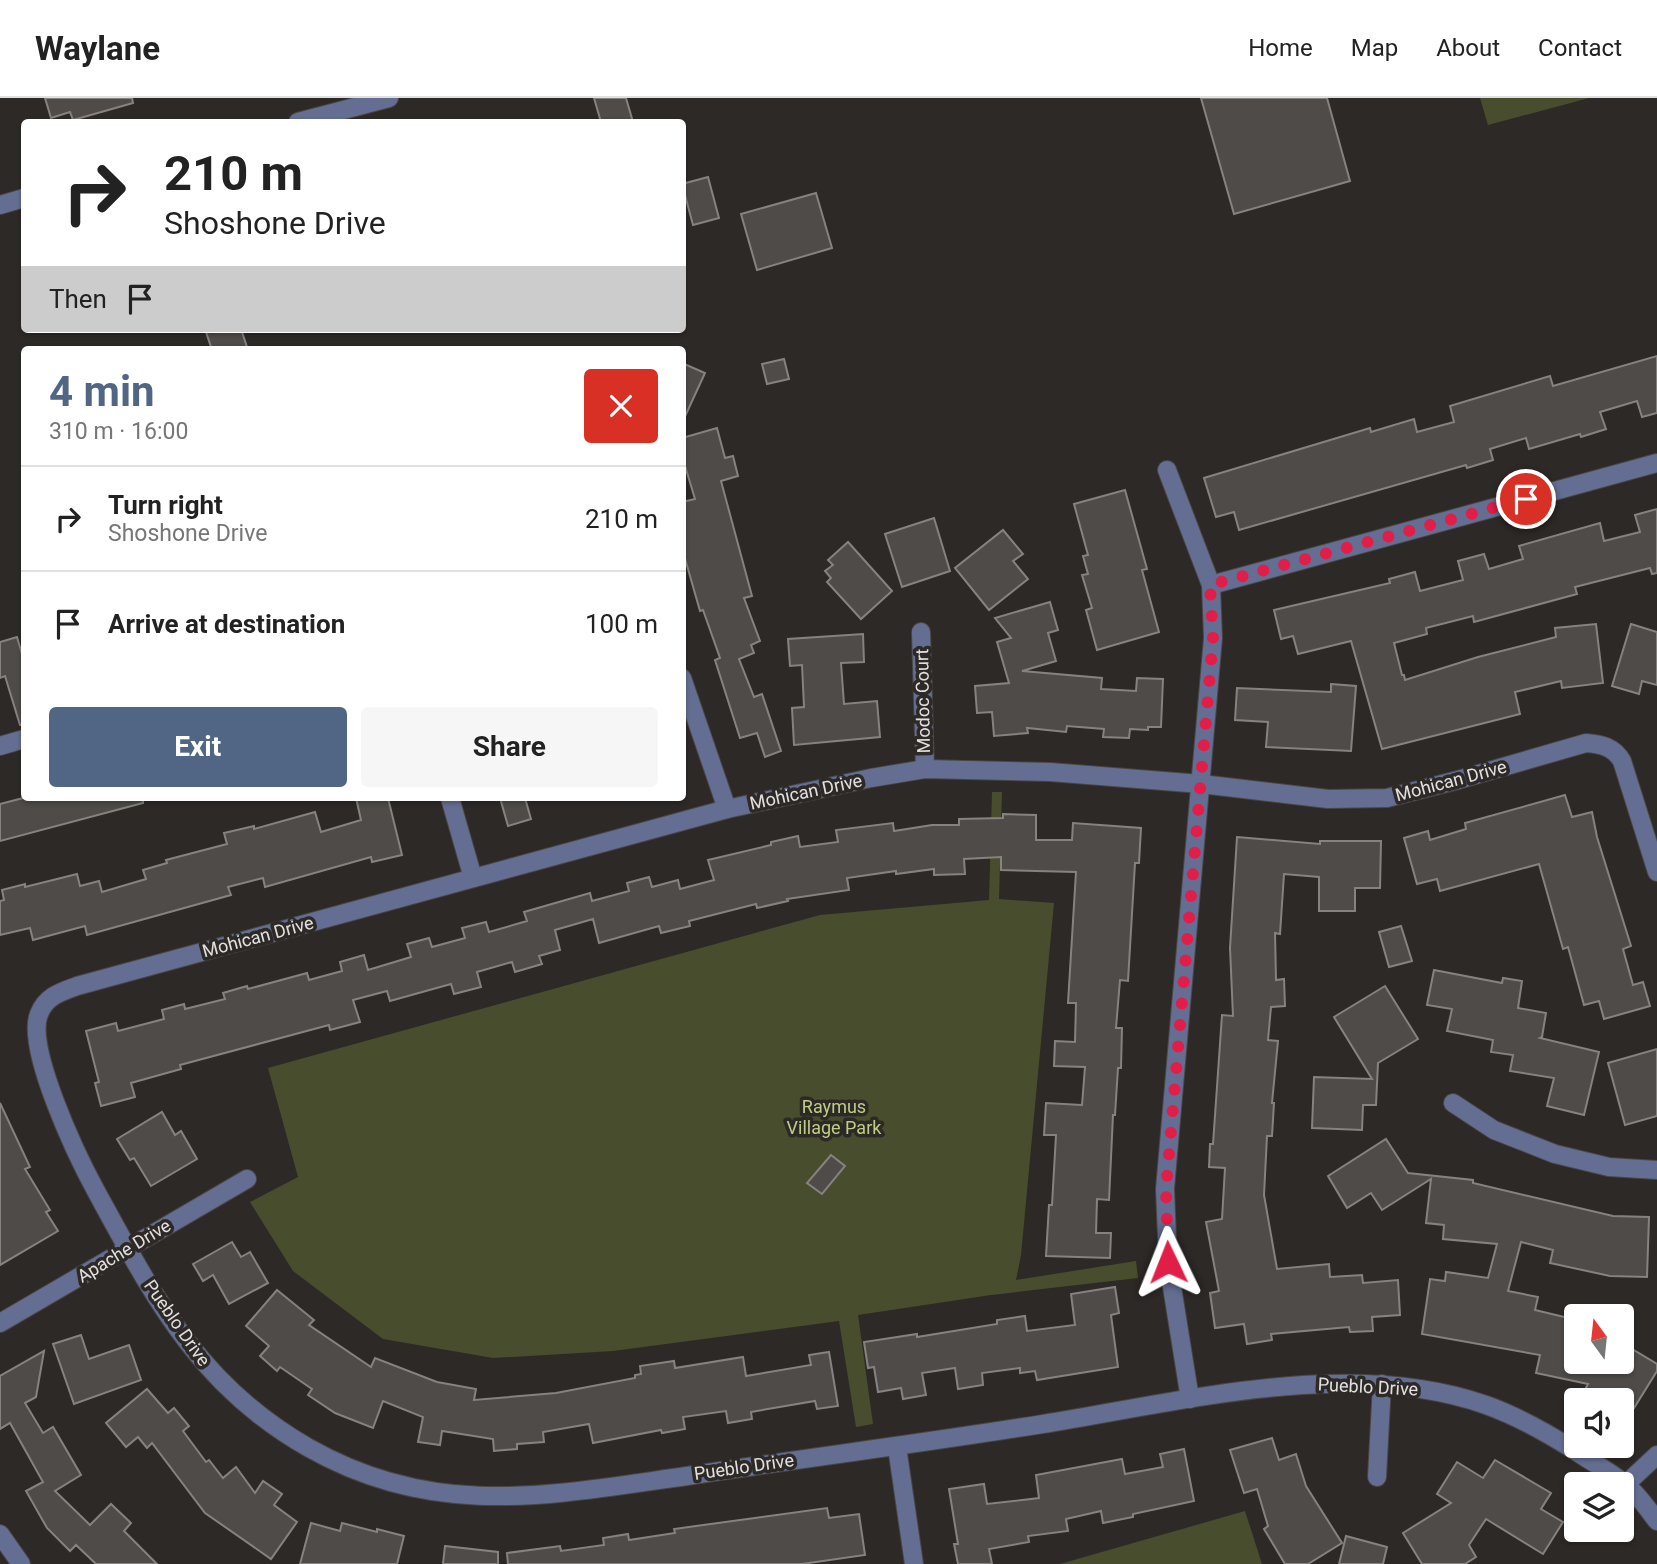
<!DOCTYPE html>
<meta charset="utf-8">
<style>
body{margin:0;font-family:Roboto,sans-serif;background:#f6f6f6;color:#222;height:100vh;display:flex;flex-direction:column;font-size:26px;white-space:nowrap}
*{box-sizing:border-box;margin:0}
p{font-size:23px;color:#767676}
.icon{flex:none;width:38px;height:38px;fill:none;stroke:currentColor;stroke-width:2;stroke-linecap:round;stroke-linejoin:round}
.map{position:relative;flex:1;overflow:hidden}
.drawer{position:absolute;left:21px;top:248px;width:665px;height:455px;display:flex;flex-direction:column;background:#fff;border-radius:7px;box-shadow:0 2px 5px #0004}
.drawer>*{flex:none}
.hud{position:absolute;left:21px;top:21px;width:665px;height:214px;border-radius:7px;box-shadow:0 2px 5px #0004;background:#fff;color:#222;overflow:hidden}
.needle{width:46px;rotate:345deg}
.buttons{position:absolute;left:1564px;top:1206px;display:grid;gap:14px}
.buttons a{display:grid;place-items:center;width:70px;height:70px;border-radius:7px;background:#fff;box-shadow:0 2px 5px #0004;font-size:35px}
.pin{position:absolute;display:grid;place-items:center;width:60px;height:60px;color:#fff;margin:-30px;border:4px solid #fff;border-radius:50%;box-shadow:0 2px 7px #0007}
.me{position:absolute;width:77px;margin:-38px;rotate:358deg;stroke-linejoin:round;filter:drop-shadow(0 0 5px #0008)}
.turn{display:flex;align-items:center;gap:24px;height:147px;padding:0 28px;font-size:32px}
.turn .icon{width:91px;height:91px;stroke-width:2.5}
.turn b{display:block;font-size:49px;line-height:60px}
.then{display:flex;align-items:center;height:66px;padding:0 28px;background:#0003;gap:14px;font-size:26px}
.round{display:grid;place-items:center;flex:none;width:74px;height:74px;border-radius:7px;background:#f6f6f6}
.overview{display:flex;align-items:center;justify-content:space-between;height:119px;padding:0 28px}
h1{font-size:42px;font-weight:700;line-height:52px;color:#516684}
.primary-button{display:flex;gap:14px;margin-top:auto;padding:14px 28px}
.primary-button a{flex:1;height:80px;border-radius:7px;background:#516684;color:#fff;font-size:28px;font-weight:700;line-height:80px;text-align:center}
.primary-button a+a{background:#f6f6f6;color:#222}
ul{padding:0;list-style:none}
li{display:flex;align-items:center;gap:21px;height:105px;padding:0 28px;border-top:2px solid #e0e0e0}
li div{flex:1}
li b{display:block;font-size:26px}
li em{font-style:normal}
header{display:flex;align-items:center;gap:42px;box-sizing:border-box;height:98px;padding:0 35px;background:#fff;border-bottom:2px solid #e0e0e0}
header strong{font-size:33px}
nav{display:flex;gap:38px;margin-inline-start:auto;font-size:24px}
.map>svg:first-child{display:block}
.green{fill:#484e2d}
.building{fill:#4f4b48;stroke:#86827f;stroke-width:2}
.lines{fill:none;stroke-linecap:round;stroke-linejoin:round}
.minor-casing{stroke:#4a4644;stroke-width:20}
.minor{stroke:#636e92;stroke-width:18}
.route{stroke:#e11d48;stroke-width:12;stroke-dasharray:0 21.6}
.labels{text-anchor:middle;stroke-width:7;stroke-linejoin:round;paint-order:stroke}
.street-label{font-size:18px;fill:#e2e0de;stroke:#2d2927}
.park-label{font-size:18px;fill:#c0ce83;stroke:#2d2927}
</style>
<header>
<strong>Waylane</strong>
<nav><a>Home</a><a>Map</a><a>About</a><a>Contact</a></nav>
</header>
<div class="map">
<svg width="1657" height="1466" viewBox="0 0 1657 1466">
<rect width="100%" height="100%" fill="#2d2927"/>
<!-- green -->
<g class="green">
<polygon points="1480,0 1589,0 1488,27"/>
<polygon points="992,694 1002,694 999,801 1054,805 1021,1157 1016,1182 1136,1163 1138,1180 991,1197 858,1217 873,1326 856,1329 839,1223 613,1253 493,1260 383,1241 293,1173 250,1104 298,1079 268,970 820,817 989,802"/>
<polygon points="1245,1413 1262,1466 1060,1466"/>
</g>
<!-- building -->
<g class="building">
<polygon points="45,0 132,0 133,5 73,22 70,14 51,20"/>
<polygon points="594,0 626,0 633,24 601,24"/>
<polygon points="1201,0 1327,0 1350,83 1234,116"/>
<polygon points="708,79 719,120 693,127 682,86"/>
<polygon points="816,95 832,150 757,172 741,116"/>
<polygon points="205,231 241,231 248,252 212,252"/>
<polygon points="1657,258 1657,315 1642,319 1637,303 1600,314 1606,331 1581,339 1580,336 1529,351 1526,340 1490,351 1493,362 1467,370 1466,367 1239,432 1234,414 1216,419 1204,380 1370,330 1371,334 1414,321 1417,334 1454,324 1450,308 1550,278 1553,288"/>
<polygon points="784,261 789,281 767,286 762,266"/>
<polygon points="682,265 705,275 682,325"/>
<polygon points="717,330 725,360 733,358 738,378 721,383 752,498 744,500 760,543 751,547 754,555 739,561 754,599 762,596 781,653 765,659 757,635 740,640 715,562 720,560 703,512 700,513 682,450 682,404 695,401 682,358 682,340"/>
<polygon points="1125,392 1147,471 1142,472 1159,534 1097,552 1086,512 1092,510 1082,477 1088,476 1083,458 1088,457 1074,406"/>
<polygon points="1657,411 1657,475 1652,476 1650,470 1575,489 1577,496 1474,524 1473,518 1426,530 1427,536 1394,545 1402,577 1404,577 1405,582 1478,559 1556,539 1555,530 1596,526 1603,585 1562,590 1561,583 1515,594 1520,616 1382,651 1351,543 1298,556 1293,538 1281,541 1274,512 1390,485 1389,481 1415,474 1420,493 1463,482 1458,463 1484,456 1489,471 1523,461 1519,448 1600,425 1604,443 1640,434 1635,417"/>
<polygon points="934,420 950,473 902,489 885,436"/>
<polygon points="1003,432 1023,456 1013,463 1028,481 989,512 955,470"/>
<polygon points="848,444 892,493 861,521 827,484 831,480 825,473 833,467 828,462"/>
<polygon points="1050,504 1058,532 1048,535 1056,563 1022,573 1102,580 1101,591 1136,593 1137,580 1163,581 1161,629 1148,629 1148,632 1130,631 1129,640 1103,639 1104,631 1067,628 1066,634 1027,630 1028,635 994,638 992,614 977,615 975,588 1009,585 997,544 1011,540 995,520"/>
<polygon points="1631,526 1657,534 1657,587 1642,583 1639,596 1612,588"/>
<polygon points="863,536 864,564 841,565 844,606 877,603 880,639 794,647 792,610 804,609 802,567 790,568 788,541"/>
<polygon points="17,539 24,563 24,626 20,627 5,578 0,580 0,544"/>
<polygon points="1331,586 1356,588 1351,653 1266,649 1268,624 1235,622 1237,590 1331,594"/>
<polygon points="1565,697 1572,719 1592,714 1597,739 1631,848 1623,851 1633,887 1643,884 1650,908 1604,921 1599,903 1584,907 1568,849 1563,851 1539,766 1440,793 1437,781 1417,786 1404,740 1428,733 1430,742 1466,731 1465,725"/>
<polygon points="23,700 143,700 143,705 0,743 0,706"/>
<polygon points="356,700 388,700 402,757 372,764 371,759 265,789 263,780 228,789 231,797 87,837 85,828 33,842 30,830 0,837 0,803 4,802 2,792 25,786 25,789 77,776 80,788 99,783 102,794 146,781 143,772 167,765 166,762 227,746 224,735 254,728 254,731 315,714 321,734 361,722"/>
<polygon points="500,700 525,700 531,721 508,728"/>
<polygon points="1003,716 1036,717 1036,742 1072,742 1073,725 1141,730 1139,765 1135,765 1128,883 1120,882 1116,930 1122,930 1121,970 1118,970 1115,1017 1113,1017 1109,1102 1097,1101 1096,1135 1111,1135 1110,1160 1046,1158 1049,1107 1052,1107 1056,1037 1044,1037 1046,1005 1082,1007 1085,969 1054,968 1055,943 1075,944 1076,905 1068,905 1076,774 1001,772 1001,759 964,761 965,776 934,777 934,771 896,776 896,773 847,780 849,792 787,801 788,803 757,810 756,806 689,823 690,828 661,835 659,828 599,845 593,821 555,832 560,852 539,858 542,866 515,874 512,864 477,874 481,889 454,896 451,886 390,903 387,893 353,902 360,924 330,932 329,927 180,967 181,971 131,985 135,999 101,1008 95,985 99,984 86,933 116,925 118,933 164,921 162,912 184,906 185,911 225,901 223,895 247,888 248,891 307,875 309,882 342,873 340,864 364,857 368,872 411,859 407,846 429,840 432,849 465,840 462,830 486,824 489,834 527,823 524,814 590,795 592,803 629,793 627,785 649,779 652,789 678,782 680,791 714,782 708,762 771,747 771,744 798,738 800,749 838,744 836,732 893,725 894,733 932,727 959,727 959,721 1003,720"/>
<polygon points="1237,739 1320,746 1320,743 1381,743 1380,790 1355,790 1355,813 1319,813 1319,779 1284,776 1280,836 1275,835 1276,882 1284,881 1285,908 1271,909 1268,942 1278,943 1272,1005 1274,1005 1272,1038 1267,1038 1264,1097 1277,1171 1329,1166 1330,1179 1362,1177 1363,1185 1398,1182 1400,1217 1372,1219 1373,1233 1350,1234 1349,1229 1271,1236 1272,1242 1247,1246 1244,1226 1215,1230 1210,1195 1219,1193 1206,1124 1222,1121 1225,1070 1209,1069 1210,1046 1213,1046 1222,917 1233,918 1230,850"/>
<polygon points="1401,828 1412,863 1389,869 1379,834"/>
<polygon points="1434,872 1502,885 1503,880 1522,883 1518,910 1546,915 1542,939 1540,940 1599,954 1584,1017 1547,1008 1554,980 1510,973 1513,957 1491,954 1493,942 1447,933 1452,911 1427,907"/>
<polygon points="1385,888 1418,941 1378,965 1376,1007 1363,1007 1362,1032 1312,1030 1314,979 1372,981 1334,919"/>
<polygon points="1657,951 1657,1018 1625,1027 1608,965"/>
<polygon points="0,1005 30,1069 25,1071 50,1112 46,1114 58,1133 0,1167"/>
<polygon points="162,1014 175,1037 181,1033 197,1061 151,1088 134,1060 130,1062 117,1041"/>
<polygon points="1386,1041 1408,1075 1473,1082 1473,1085 1613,1118 1649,1119 1647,1179 1610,1178 1550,1165 1553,1152 1521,1144 1508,1193 1538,1199 1535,1212 1577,1222 1577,1264 1622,1264 1622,1245 1657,1266 1657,1273 1634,1310 1622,1302 1597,1302 1584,1294 1588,1286 1536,1275 1540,1257 1422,1236 1430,1181 1445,1183 1446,1174 1488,1180 1497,1146 1443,1141 1444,1127 1426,1125 1431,1081 1382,1112 1371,1095 1347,1110 1328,1078"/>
<polygon points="831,1057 845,1068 822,1096 807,1085"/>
<polygon points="232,1144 241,1159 250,1154 268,1185 229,1206 213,1177 203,1183 193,1166"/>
<polygon points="1115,1189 1119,1215 1111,1217 1118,1269 1037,1282 1035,1273 1020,1275 1020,1270 982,1275 983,1287 958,1291 955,1270 922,1275 926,1297 903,1301 901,1290 878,1294 874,1269 868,1270 864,1244 917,1236 917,1239 997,1226 997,1222 1025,1218 1027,1233 1075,1227 1071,1196"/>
<polygon points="277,1192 314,1222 309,1227 371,1269 375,1260 437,1284 476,1291 474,1302 556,1295 635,1280 635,1277 641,1276 640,1268 674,1263 675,1270 743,1259 746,1278 811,1267 809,1257 829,1254 838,1308 817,1311 815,1303 751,1314 752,1321 728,1325 726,1313 683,1319 685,1331 662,1335 661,1332 593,1345 589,1326 543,1334 544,1344 517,1346 517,1351 494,1353 493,1341 442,1333 440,1347 418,1344 423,1319 383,1303 373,1330 335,1315 308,1297 312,1291 280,1269 277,1273 260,1258 269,1248 246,1228"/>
<polygon points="81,1237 89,1261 129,1247 141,1282 74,1306 53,1246"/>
<polygon points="44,1253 36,1299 25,1305 43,1335 53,1329 81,1377 55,1393 90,1427 111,1406 131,1425 124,1433 157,1466 96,1466 76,1447 70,1453 47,1430 26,1393 43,1384 10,1325 0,1331 0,1278"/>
<polygon points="147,1291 168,1315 174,1310 189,1328 183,1333 206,1364 209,1362 223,1380 236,1369 255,1395 263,1383 282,1396 274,1407 297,1424 271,1461 205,1415 152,1345 147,1350 138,1339 126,1349 106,1325"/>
<polygon points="1272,1340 1279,1362 1296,1356 1306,1388 1342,1445 1308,1466 1285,1466 1264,1431 1268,1428 1257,1391 1244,1395 1230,1352"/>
<polygon points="1184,1351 1194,1403 1133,1416 1133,1419 1103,1425 1101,1413 1066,1421 1068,1433 1028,1438 1029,1444 989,1451 992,1466 958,1466 954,1446 958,1446 949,1391 984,1386 987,1406 1039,1400 1036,1377 1122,1361 1125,1376 1163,1369 1160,1356"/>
<polygon points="1495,1362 1551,1395 1541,1411 1563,1424 1543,1456 1486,1421 1469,1447 1476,1459 1465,1466 1422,1466 1403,1435 1451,1405 1437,1396 1457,1364 1483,1380"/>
<polygon points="827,1410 829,1420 859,1416 865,1457 802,1466 508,1466 507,1455 560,1448 561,1453 604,1447 603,1440 628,1436 629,1442 675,1435 674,1431"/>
<polygon points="311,1425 340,1433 342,1425 377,1434 377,1431 404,1438 397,1466 300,1466"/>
<polygon points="1346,1438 1387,1449 1383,1466 1339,1466"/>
<polygon points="445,1448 498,1454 498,1466 443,1466"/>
</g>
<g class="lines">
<defs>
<g id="minor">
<polyline points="298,24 389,0"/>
<polyline points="0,107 24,100"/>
<polyline points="1167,372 1211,487 1213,540 1165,1091 1168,1164 1190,1301"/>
<polyline points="1211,487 1657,365"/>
<polyline points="921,534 925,671"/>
<polyline points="682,580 727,711"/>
<polyline points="0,648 24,641"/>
<polyline points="450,700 473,780"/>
<path d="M1657,774L1622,663C1614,649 1601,646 1586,645L1458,682L1387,700L1328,701L1201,686L1050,674L925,671L871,680L727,711L77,888C61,894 46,898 39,916C25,950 78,1060 96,1093C154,1199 199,1288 309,1350C436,1422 551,1397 687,1378C806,1360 924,1345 1043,1326C1180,1304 1351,1259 1486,1307C1517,1318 1547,1335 1574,1352C1590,1363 1609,1373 1624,1385C1637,1395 1647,1410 1657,1423"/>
<polyline points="1453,1005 1494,1032 1555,1056 1609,1069 1657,1072"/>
<polyline points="0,1225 247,1081"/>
<polyline points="897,1349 914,1466"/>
<polyline points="1377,1379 1382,1286"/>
<polyline points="1626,1386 1657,1357"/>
<polyline points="0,1436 21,1466"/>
</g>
</defs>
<!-- minor casing -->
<use href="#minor" class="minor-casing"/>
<!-- minor -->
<use href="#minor" class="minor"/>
</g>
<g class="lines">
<!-- route -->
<polyline class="route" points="1168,1164 1166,1091 1213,540 1210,487 1526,401"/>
</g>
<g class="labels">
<!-- street labels -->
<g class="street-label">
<text transform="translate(923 603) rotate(-91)" y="6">Modoc Court</text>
<text transform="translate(1451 683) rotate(-15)" y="6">Mohican Drive</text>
<text transform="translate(806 694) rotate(-12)" y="6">Mohican Drive</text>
<text transform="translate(258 839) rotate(-15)" y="6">Mohican Drive</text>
<text transform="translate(124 1153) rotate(-31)" y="6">Apache Drive</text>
<text transform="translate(177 1225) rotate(55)" y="6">Pueblo Drive</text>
<text transform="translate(1368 1289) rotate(3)" y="6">Pueblo Drive</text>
<text transform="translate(744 1369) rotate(-8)" y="6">Pueblo Drive</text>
</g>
<!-- park labels -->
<g class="park-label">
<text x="834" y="1015">Raymus<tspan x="834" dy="21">Village Park</tspan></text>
</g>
</g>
</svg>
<div class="buttons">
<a><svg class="needle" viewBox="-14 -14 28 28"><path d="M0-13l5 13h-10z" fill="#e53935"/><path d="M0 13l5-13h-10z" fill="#767676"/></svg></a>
<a><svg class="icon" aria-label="sound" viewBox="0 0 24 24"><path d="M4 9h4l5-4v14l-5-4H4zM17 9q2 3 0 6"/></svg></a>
<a><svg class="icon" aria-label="layers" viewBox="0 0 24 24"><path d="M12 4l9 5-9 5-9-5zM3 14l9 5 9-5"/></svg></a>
</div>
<div class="pin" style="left:1526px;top:401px;background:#d93025"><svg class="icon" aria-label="arrive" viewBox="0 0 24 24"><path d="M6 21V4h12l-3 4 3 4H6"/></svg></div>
<svg class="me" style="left:1168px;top:1164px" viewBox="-20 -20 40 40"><path d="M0-17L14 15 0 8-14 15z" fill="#e11d48" stroke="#fff" stroke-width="4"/></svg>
<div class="hud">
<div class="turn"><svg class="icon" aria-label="right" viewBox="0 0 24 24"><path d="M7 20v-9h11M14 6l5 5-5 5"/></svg><div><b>210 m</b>Shoshone Drive</div></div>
<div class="then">Then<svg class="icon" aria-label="arrive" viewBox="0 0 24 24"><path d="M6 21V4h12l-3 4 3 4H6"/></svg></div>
</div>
<section class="drawer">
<div class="overview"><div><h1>4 min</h1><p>310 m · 16:00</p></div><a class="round" style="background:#d93025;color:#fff"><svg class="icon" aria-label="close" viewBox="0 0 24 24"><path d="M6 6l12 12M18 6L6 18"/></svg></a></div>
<ul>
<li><svg class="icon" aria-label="right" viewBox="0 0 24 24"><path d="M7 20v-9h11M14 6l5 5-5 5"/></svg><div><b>Turn right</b><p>Shoshone Drive</p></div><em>210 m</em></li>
<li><svg class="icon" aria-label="arrive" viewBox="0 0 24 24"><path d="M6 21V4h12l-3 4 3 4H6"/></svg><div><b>Arrive at destination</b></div><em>100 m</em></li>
</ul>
<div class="primary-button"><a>Exit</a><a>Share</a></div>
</section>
</div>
